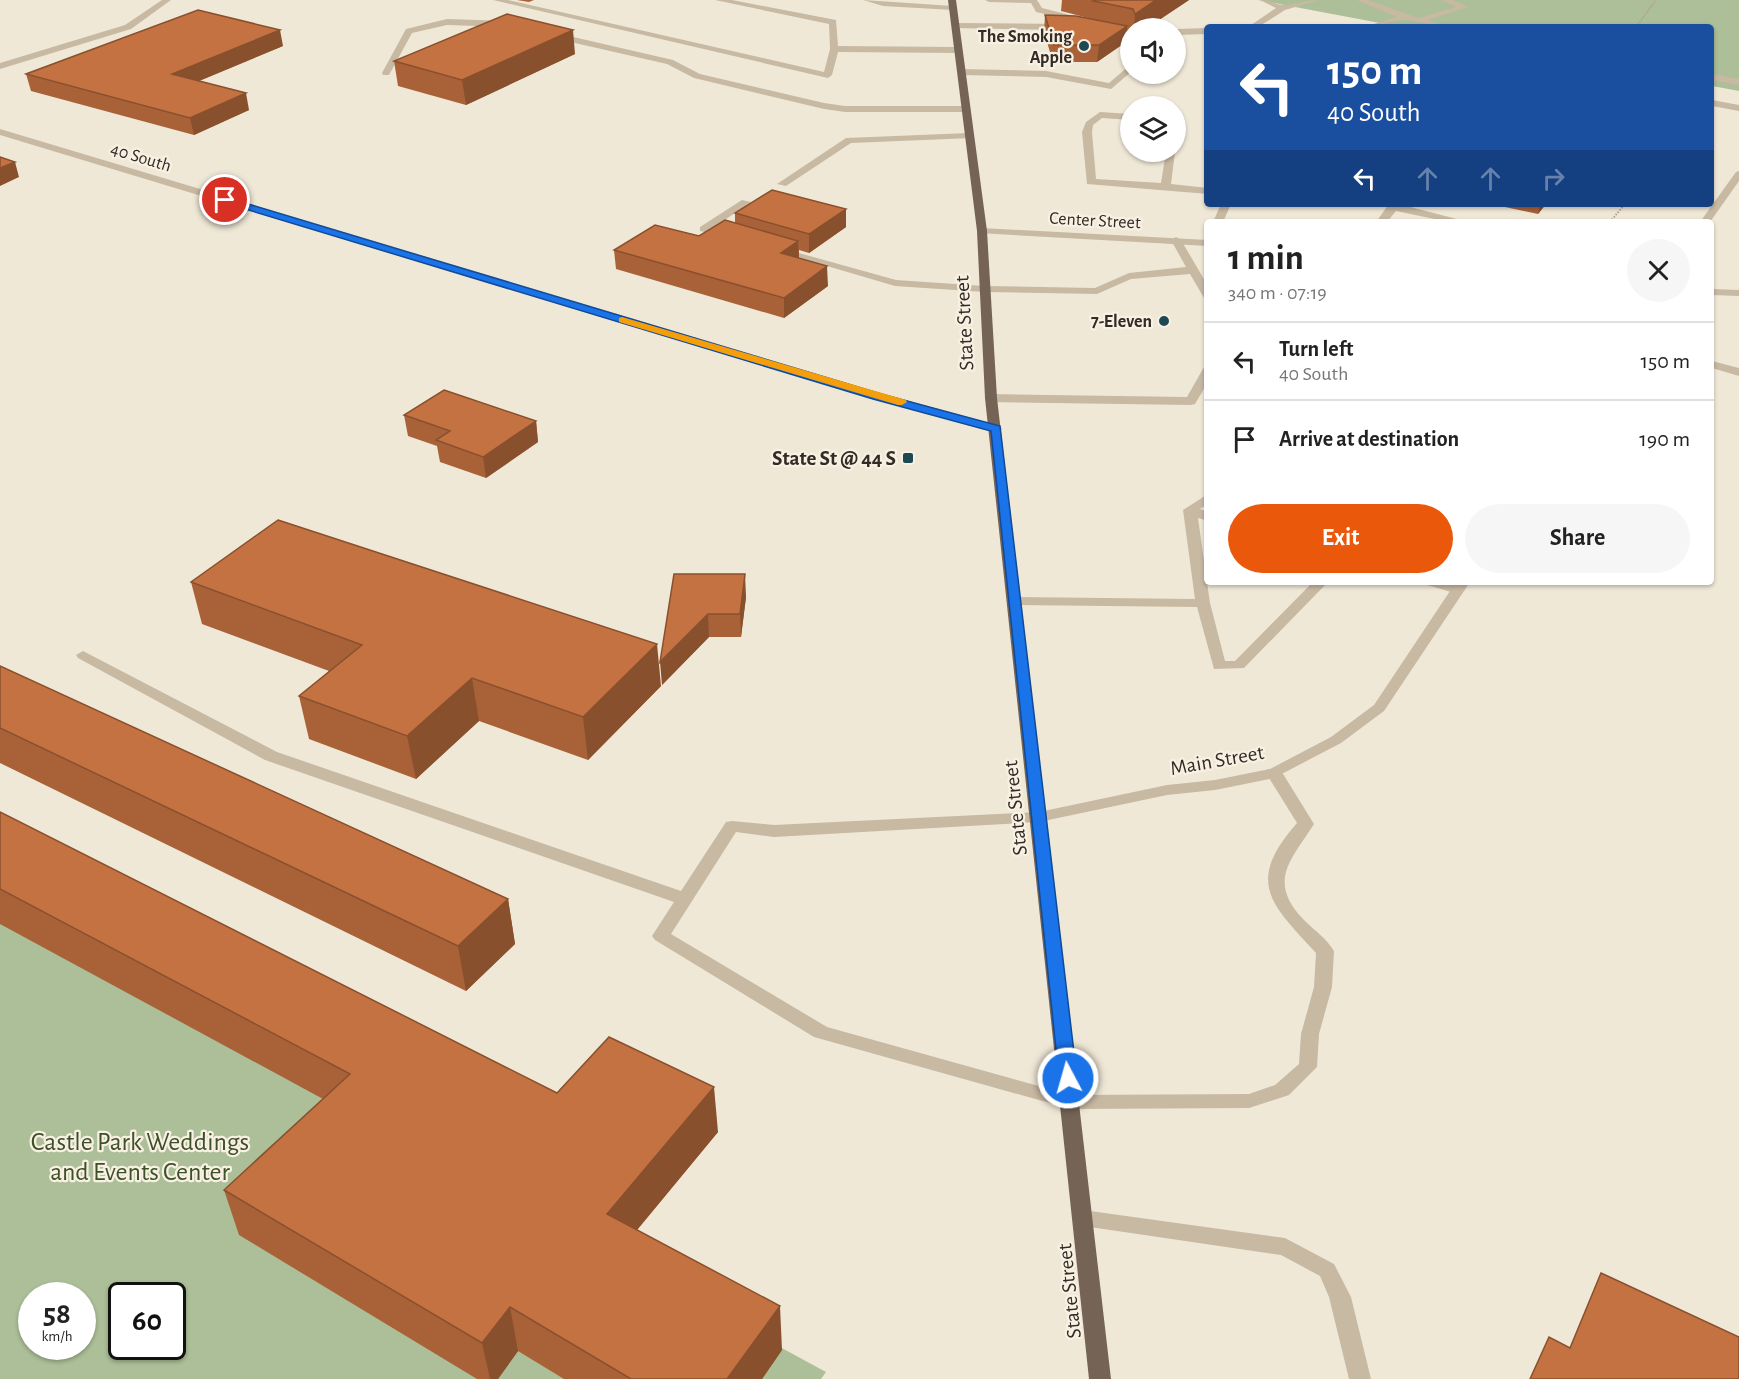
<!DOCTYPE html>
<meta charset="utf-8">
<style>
body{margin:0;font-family:"Alegreya Sans",sans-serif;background:#f6f6f6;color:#222;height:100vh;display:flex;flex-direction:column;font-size:22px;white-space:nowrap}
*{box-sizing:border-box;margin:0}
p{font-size:20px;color:#767676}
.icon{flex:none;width:33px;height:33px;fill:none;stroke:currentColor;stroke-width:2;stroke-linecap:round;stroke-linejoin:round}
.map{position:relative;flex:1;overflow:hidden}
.panel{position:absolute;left:1204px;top:219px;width:510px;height:366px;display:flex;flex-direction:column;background:#fff;border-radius:6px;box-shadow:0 2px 4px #0004}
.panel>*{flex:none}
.top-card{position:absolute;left:1204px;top:24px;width:510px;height:183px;border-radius:6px;box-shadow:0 2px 4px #0004;background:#1a4fa0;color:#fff;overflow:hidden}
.buttons{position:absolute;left:1120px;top:18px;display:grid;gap:12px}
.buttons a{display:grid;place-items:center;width:66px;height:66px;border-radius:50%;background:#fff;box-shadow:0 2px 4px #0004;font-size:30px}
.speed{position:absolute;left:18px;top:1282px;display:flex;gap:12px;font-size:30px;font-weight:700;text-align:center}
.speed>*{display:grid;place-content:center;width:78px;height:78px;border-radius:50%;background:#fff;box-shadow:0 2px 4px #0004;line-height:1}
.speed small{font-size:15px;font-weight:400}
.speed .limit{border:3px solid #111;border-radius:9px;background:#fff;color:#111}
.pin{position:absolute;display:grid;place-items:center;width:51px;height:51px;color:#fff;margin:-26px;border:3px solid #fff;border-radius:50%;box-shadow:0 2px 6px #0007}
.me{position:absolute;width:66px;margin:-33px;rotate:354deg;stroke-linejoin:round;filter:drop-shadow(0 0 4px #0008)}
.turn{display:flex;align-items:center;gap:21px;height:126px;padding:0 24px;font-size:27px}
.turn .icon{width:78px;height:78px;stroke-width:2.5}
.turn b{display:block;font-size:42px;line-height:51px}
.lanes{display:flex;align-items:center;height:57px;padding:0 24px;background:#0003;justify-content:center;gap:30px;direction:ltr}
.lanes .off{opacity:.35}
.round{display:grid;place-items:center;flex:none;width:63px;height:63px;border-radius:32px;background:#f6f6f6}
.overview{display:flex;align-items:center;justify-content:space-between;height:102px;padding:0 24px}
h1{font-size:36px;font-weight:700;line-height:45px}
.button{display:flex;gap:12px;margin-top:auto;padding:12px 24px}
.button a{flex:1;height:69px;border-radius:36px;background:#ea580c;color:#fff;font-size:24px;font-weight:700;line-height:69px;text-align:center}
.button a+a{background:#f6f6f6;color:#222}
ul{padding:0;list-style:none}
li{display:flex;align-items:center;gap:18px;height:78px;padding:0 24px;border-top:2px solid #e0e0e0}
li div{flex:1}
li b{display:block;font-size:22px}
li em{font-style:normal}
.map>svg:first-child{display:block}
.green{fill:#acbf98;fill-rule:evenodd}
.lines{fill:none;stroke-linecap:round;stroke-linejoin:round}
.path{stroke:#b3a38e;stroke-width:2;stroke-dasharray:1.5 1.5;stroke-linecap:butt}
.service{fill:#c8b9a3;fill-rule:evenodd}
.minor{fill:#c8b9a3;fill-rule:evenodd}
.tertiary{fill:#c8b9a3;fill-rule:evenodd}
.primary{fill:#756456;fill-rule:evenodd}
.wall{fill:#a96238}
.shaded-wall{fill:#89502e}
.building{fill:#c47241;stroke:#89502e;stroke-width:1.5}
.route{fill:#1a73e8;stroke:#114b97;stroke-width:1.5}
.slow{fill:#f59e0b}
.poi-dot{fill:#1c4953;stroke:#f8f1e3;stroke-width:2}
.labels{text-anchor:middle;stroke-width:4.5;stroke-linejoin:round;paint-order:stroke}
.far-poi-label{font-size:18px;font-weight:bold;fill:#332b25;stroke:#f8f1e3;text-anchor:end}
.far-street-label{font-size:18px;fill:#332b25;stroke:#f8f1e3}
.street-label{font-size:21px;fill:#332b25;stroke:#f8f1e3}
.poi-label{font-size:21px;font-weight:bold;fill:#332b25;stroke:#f8f1e3;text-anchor:end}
.near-park-label{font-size:26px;fill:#3d5129;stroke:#f8f1e3}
</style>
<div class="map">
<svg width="1739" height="1379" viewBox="0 0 1739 1379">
<rect width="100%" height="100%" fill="#f0e8d7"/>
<!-- green -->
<g class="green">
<polygon points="1258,0 1739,0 1739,91 1712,86 1712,27 1401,27"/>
<path d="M0,922L826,1372L821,1379H0ZM32,1296H82V1347H32ZM122,1296H172V1347H122Z"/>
</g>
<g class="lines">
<!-- path -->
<g class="path">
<polyline points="1636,27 1656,0"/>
<polyline points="1610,222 1625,204"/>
</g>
<!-- service -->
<g class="service">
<polygon points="493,0 508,0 824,72 830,49 829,24 715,0 732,0 836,20 838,46 958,47 962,50 958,53 838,52 832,75 828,78"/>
<polygon points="863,0 953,6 957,8 953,10 883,6"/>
<polygon points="985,0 1037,0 1042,8 1090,20 1086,23 1036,12 1031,3 989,2"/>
<path d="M1260,0C1269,0 1276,5 1284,5C1296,5 1307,0 1319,0L1285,10L1258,27H1248L1276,8Z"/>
<path d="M1357,0H1368L1418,18L1456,7L1442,0H1453L1468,7L1428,20L1449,27C1434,27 1421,21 1406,20C1394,19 1378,27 1364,27L1397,17Z"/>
<polygon points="447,19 507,21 511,24 507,27 447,25 412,33 389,75 383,75 382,73 406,29"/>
<polygon points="955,23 1063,24 1067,27 1063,30 952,28 952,24"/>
<polygon points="1208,28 1208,34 1176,35 1176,29"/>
<polygon points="556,33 673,60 700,74 824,103 845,106 966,106 971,109 966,112 845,112 824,109 694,78 667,64 553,38 553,34"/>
<polygon points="1131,64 1131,72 1111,89 1046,77 961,75 957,72 961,69 1046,71 1109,83"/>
<polygon points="1712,74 1739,79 1739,85 1712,80"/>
<polygon points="1712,100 1739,105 1739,111 1712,106"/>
<polygon points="1100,112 1131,114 1131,120 1102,118 1093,125 1092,132 1096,179 1161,183 1166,152 1175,152 1171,184 1208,188 1208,194 1087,184 1082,132 1086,122"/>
<polygon points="969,133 974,136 972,138 851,143 786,186 777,184 846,138"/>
<polygon points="742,200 751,202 713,228 730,233 730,237 700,231 700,227"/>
<polygon points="1221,204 1231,204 1223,222 1213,222"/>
<polygon points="1389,204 1399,204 1468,222 1449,222 1396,211 1387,222 1376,222"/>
<polygon points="1176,237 1181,240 1208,286 1208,299 1204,298 1190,274 1131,279 1097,294 985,292 895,286 776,251 781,248 896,280 985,286 1095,288 1129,273 1186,267 1171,240"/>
<polygon points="1712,289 1739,290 1739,296 1712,295"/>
<polygon points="1204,367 1208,367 1208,382 1195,404 1191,405 991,402 985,398 991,394 1187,397"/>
<polygon points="1208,494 1208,504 1200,509 1208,512 1208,521 1198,518 1210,603 1225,661 1235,661 1313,582 1328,582 1244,668 1214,669 1197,607 1015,605 1008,601 1015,597 1195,599 1183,510"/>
<path d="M1425,582C1438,582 1455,580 1465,590L1458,594L1427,585Z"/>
<path d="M83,651L277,752L681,891L726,822L732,821L774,825L1039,812L1045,813L1047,817L1045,821L1039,822L774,837L736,832L671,934L827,1027L1071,1095L1249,1094L1275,1085L1299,1064L1301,1034L1314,987L1316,953C1272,905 1244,883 1297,823L1266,773L1268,769H1280L1314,824C1292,859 1266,881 1304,920C1314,930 1327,939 1334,951L1332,987L1319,1034L1317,1067L1289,1095L1249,1108L1071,1109L814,1037L655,940L652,936L674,902L265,760L78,658L76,655Z"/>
<polygon points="1083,1210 1285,1238 1334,1264 1351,1297 1371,1379 1349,1379 1329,1297 1320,1276 1281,1255 1083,1226 1076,1224 1073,1218 1076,1212"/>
</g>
<!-- minor -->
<g class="minor">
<polygon points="162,0 171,0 131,29 0,69 0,63 125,25"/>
<polygon points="0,129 881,393 1000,426 1002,429 996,433 873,399 0,135"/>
</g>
<!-- tertiary -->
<g class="tertiary">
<polygon points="1739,171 1739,181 1710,222 1700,222 1736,172"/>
<polygon points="982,228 1208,240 1208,246 978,233 977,231"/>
<polygon points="1712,361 1739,368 1739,376 1712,368"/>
<polygon points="1456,582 1470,582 1384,711 1341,743 1274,778 1215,790 1167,795 1039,822 1033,821 1031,817 1033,813 1039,812 1167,785 1215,780 1270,769 1331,737 1374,705"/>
</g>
<!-- primary -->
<polygon class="primary" points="948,0 956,0 987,231 997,398 1111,1379 1089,1379 985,398 977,231"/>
</g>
<!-- wall -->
<g class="wall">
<polygon points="517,0 534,0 529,2"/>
<polygon points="1062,0 1189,0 1147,28 1131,28 1131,33 1127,32 1126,42 1097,62 1053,62 1044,32 1045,15 1092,19 1061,11"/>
<polygon points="283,46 199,81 249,110 194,135 31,91 26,74"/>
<polygon points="575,54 466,105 398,86 394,61"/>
<polygon points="1491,204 1546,204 1538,214"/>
<polygon points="846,209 846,227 809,253 799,250 799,258 828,286 784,318 616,269 614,250 699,236 735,223 735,213"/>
<polygon points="404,415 536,421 538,442 486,478 440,462 437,446 408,436"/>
<polygon points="674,574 746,597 741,637 709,637 662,685"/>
<polygon points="191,582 661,686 588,760 479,721 416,779 309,739 299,696 329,671 202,624"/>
<polygon points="0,666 508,899 515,944 466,991 0,763"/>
<polygon points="0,812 557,1093 718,1132 637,1230 782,1350 762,1379 564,1379 518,1351 498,1379 477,1379 239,1235 224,1190 323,1099 0,924"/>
</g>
<!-- shaded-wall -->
<g class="shaded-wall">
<polygon points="1156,0 1189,0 1147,28 1134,28 1135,14"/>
<polygon points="1127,26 1126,42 1097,62 1099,45"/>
<polygon points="280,30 283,46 175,91 172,74"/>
<polygon points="573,30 575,54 466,105 462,80"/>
<polygon points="246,93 249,110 194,135 190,118"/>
<polygon points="15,162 19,177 0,186 0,168"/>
<polygon points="1540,204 1546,204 1538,214"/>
<polygon points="846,209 846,227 809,253 809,234"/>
<polygon points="798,241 799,260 781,253"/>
<polygon points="827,266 828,286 784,318 784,298"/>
<polygon points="536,421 538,442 486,478 483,457"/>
<polygon points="745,574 746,597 741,637 740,614"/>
<polygon points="708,614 709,637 662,685 660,662"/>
<polygon points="657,644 661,686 588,760 583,717"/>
<polygon points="472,678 479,721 416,779 407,736"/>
<polygon points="508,899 515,944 466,991 458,946"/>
<polygon points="714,1087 718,1132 613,1259 607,1214"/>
<polygon points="780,1306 782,1350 762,1379 727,1379"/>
<polygon points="510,1307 518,1351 498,1379 490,1379 482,1343"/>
</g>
<!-- building -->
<g class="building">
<polygon points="1095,0 1156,0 1135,14 1133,9 1093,1"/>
<polygon points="198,10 280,30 172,74 246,93 190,118 26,74"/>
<polygon points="507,14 573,30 462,80 394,61"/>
<polygon points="1045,15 1076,16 1127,26 1099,45 1054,45"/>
<polygon points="0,157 15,162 0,168"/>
<polygon points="772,190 846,209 809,234 735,213"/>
<polygon points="725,220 798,241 781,253 827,266 784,298 614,250 655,225 699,236"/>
<polygon points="444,390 536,421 483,457 436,440 450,431 404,415"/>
<polygon points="278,520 657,644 583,717 472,678 407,736 299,696 362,645 191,582"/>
<polygon points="674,574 745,574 740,614 708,614 660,662"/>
<polygon points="0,666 508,899 458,946 0,728"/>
<polygon points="0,812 557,1093 609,1037 714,1087 607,1214 780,1306 727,1379 631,1379 510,1307 482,1343 224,1190 350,1074 0,889"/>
<polygon points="1601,1273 1739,1337 1739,1379 1530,1379 1549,1337 1570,1348"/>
</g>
<!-- route -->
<polygon class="route" points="222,198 228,198 881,394 1000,426 1077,1078 1074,1083 1068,1085 1062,1083 1059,1078 991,431 873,399 222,202"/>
<!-- slow -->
<polygon class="slow" points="622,317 906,400 907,402 902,405 898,405 619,322 619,318"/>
<!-- markers -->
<g class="poi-dot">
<circle cx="1084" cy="46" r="6"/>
<circle cx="1164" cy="321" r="6"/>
<rect x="902" y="452" width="12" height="12" rx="3"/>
</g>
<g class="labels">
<!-- far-poi labels -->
<g class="far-poi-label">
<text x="1072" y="42">The Smoking<tspan x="1072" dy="21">Apple</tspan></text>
<text x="1152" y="327">7-Eleven</text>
</g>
<!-- far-street labels -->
<g class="far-street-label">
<text transform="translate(141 157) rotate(17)" y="6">40 South</text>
<text transform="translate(1095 220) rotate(3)" y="6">Center Street</text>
</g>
<!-- street labels -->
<g class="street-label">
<text transform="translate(964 323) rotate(-93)" y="7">State Street</text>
<text transform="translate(1217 760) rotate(-10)" y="7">Main Street</text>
<text transform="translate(1015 808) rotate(-96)" y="7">State Street</text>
<text transform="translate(1069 1291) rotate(-96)" y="7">State Street</text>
</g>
<!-- poi labels -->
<g class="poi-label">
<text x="896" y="465">State St @ 44 S</text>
</g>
<!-- near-park labels -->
<g class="near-park-label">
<text x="140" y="1150">Castle Park Weddings<tspan x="140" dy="30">and Events Center</tspan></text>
</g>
</g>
</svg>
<div class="buttons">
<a><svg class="icon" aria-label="sound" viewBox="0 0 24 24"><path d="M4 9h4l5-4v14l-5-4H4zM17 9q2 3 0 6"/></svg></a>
<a><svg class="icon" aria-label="layers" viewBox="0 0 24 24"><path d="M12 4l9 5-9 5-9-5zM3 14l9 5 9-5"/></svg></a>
</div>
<div class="speed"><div>58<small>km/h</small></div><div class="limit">60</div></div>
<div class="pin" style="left:225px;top:200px;background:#d93025"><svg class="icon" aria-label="arrive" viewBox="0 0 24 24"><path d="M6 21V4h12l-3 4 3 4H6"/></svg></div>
<svg class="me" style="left:1068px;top:1078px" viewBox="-20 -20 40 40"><circle r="17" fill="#1a73e8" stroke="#fff" stroke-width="3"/><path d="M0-11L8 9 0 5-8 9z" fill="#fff"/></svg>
<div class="top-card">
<div class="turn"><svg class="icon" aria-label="left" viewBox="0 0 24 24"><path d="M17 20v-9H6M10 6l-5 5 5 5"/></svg><div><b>150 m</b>40 South</div></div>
<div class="lanes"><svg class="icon" aria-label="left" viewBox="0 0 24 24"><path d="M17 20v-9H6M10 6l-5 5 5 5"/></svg><svg class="icon off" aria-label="ahead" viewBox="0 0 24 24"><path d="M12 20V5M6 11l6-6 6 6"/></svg><svg class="icon off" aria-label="ahead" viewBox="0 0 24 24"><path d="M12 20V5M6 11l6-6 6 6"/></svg><svg class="icon off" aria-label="right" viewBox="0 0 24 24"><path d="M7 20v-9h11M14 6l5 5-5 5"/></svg></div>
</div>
<section class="panel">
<div class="overview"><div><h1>1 min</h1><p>340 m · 07:19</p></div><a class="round"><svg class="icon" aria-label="close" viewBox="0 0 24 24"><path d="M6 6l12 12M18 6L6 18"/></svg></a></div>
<ul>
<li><svg class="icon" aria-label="left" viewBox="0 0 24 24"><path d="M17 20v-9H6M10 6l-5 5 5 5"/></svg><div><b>Turn left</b><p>40 South</p></div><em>150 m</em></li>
<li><svg class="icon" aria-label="arrive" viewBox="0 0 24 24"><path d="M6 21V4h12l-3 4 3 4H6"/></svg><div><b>Arrive at destination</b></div><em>190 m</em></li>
</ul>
<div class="button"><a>Exit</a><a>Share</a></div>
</section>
</div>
